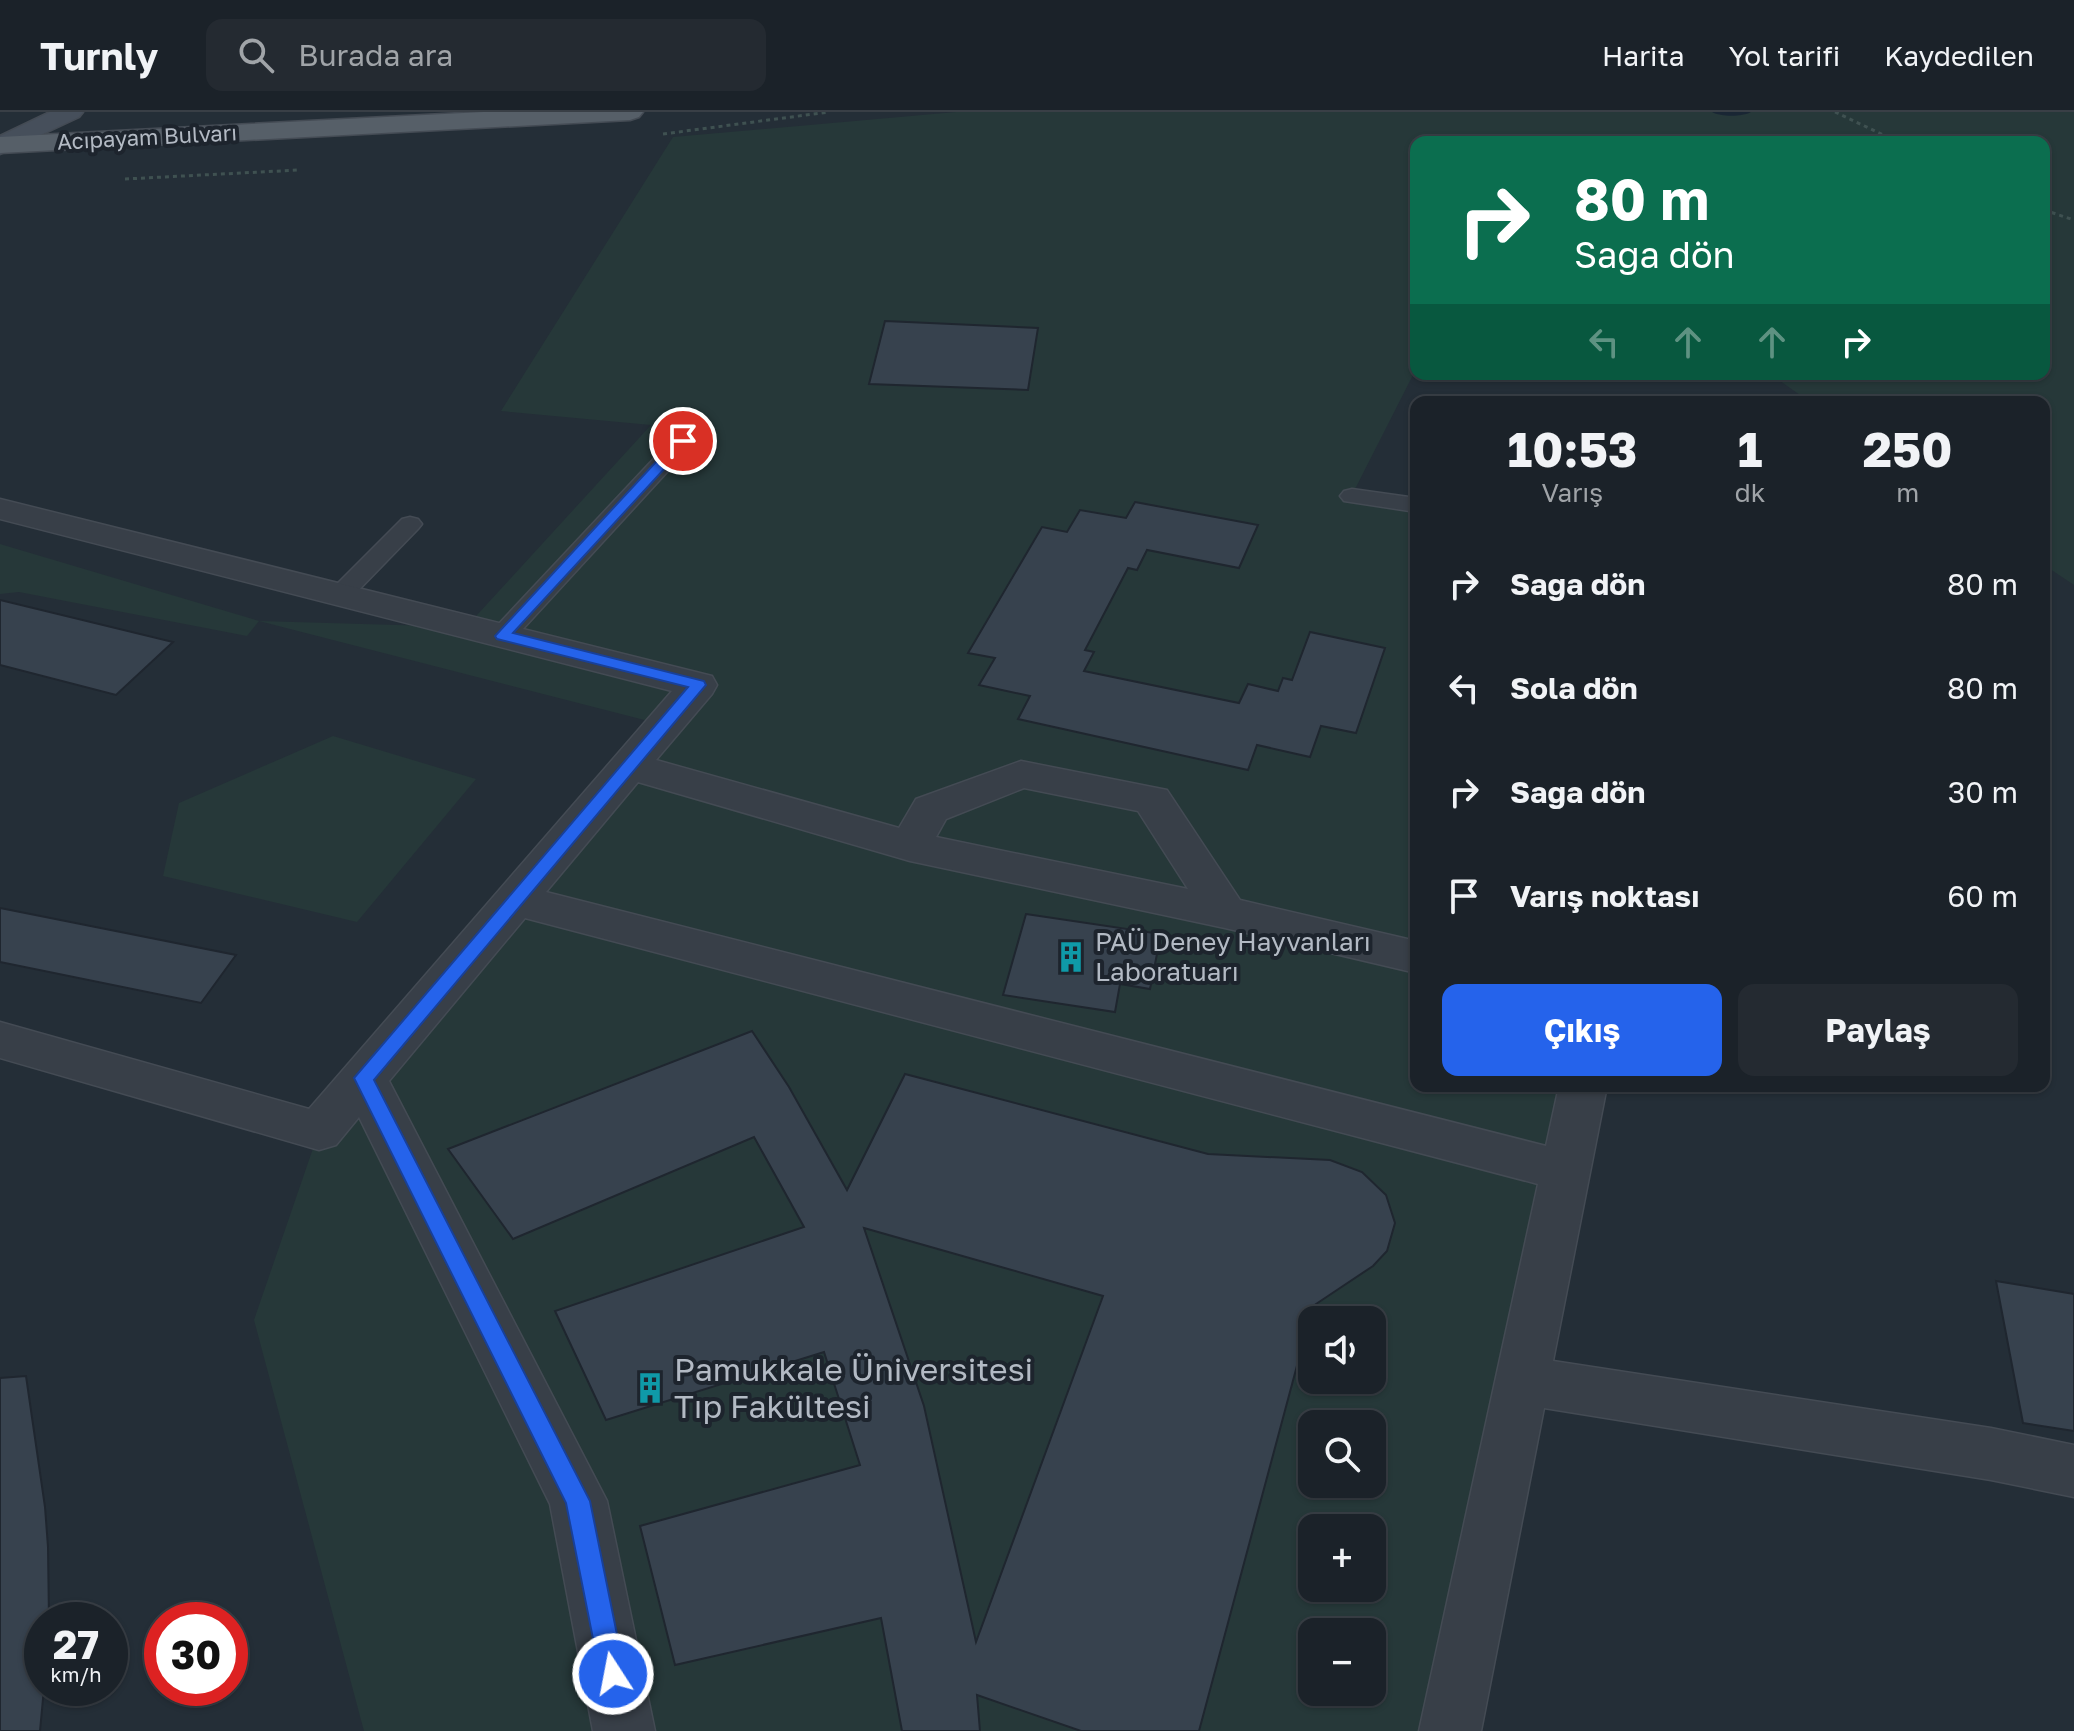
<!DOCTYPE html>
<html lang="tr">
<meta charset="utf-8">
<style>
body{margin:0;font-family:"Golos Text",sans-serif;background:#242a31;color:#f1f3f6;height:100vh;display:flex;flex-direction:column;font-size:30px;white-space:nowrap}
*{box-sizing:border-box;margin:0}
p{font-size:26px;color:#a0a4a8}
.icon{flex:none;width:44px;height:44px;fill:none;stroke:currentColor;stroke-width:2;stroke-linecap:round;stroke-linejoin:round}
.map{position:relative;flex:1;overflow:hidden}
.details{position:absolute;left:1410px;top:284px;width:640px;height:696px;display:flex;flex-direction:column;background:#1b2229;border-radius:16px;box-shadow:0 2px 6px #0004,0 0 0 2px #393f46}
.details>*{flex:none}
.guide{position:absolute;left:1410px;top:24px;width:640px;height:244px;border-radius:16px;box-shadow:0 2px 6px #0004,0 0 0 2px #393f46;background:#0b6e4f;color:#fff;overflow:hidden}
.fabs{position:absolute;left:1298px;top:1194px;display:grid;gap:16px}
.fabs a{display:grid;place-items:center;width:88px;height:88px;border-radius:16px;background:#1b2229;box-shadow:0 2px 6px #0004,0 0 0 2px #393f46;font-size:40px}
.speed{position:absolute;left:24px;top:1490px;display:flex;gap:16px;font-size:40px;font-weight:700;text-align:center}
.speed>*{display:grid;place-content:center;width:104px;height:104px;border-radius:50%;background:#1b2229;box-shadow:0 2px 6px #0004,0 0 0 2px #393f46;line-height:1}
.speed small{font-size:20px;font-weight:400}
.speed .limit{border:12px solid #d22;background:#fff;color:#111}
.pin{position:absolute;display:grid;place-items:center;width:68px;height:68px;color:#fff;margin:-34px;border:4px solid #fff;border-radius:50%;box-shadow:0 2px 8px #0007}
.me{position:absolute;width:88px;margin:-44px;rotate:349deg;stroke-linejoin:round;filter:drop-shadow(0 0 6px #0008)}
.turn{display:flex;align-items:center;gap:28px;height:168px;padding:0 32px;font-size:36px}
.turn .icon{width:104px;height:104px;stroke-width:2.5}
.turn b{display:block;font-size:56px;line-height:68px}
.lanes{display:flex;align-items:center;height:76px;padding:0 32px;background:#0003;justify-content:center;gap:40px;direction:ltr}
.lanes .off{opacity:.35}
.eta{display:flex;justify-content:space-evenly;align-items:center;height:136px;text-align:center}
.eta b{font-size:48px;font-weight:700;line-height:56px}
.cta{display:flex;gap:16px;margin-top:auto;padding:16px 32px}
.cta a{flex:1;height:92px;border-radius:16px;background:#2563eb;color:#fff;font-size:32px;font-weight:700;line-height:92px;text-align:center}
.cta a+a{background:#242a31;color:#f1f3f6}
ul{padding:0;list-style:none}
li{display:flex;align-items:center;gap:24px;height:104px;padding:0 32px}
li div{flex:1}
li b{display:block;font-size:30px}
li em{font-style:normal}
header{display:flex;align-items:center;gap:48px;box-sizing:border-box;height:112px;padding:0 40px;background:#1b2229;border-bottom:2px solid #393f46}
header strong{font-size:38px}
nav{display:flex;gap:44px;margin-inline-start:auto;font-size:28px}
.search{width:560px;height:72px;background:#242a31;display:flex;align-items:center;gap:20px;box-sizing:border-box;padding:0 28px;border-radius:16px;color:#a0a4a8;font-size:30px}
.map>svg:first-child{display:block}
.green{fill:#263839;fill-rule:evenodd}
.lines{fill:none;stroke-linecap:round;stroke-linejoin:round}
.stream{fill:#192634;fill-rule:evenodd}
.building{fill:#37424e;stroke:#1f262f;stroke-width:2;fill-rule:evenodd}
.lane-casing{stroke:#444b54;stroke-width:3}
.street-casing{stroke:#444b54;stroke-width:3}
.secondary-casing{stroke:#444b54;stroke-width:3}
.primary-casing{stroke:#444b54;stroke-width:3}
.path{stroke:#3f5151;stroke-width:3;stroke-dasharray:4 4;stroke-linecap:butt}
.lane{fill:#383f48;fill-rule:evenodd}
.street{fill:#383f48;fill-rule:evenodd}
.secondary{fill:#464f5b;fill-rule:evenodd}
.primary{fill:#565f68;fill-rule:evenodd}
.route{fill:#2563eb;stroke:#184099;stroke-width:2}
.labels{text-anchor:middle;stroke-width:8;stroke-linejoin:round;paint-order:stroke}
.far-street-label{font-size:22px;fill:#b3bac4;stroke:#1d242d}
.poi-label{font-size:26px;fill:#b3bac4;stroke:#1d242d;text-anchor:start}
.near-poi-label{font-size:32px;fill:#b3bac4;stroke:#1d242d;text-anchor:start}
</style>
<header>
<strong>Turnly</strong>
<div class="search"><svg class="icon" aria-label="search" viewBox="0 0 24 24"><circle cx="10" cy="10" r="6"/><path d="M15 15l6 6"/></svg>Burada ara</div>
<nav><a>Harita</a><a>Yol tarifi</a><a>Kaydedilen</a></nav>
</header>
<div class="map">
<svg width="2074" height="1619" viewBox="0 0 2074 1619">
<rect width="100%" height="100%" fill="#242e37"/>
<!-- green -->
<g class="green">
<path d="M956,0H2074V473L2044,453V290H1810L1770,262H2044V30H1416V257L1352,383L1416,393V974H1583L1451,1619H364L254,1208L319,1019L664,613L259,509L247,524L19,480L0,482V432L259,509L466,515L651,313L501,299L673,25ZM1312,1208H1372V1268H1312ZM1312,1312H1372V1372H1312ZM1312,1416H1372V1476H1312ZM1312,1520H1372V1580H1312Z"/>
<polygon points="333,624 476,667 357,810 163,764 179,691"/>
</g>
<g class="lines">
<!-- stream -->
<path class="stream" d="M1712,0H1751C1742,5 1721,5 1712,0Z"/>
</g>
<!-- building -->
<g class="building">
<polygon points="885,209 1038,216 1028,278 869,272"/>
<polygon points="1135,390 1258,413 1239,456 1147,438 1137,458 1128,456 1085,538 1094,540 1084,559 1239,591 1248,572 1278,579 1283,566 1292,568 1310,520 1385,536 1356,621 1321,614 1310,645 1257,633 1248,658 1018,607 1030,584 979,573 995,546 968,541 1042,415 1067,420 1080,398 1126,406"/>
<polygon points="0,488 173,530 116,583 0,553"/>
<polygon points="0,796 236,843 201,891 0,850"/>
<polygon points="1026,802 1161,822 1150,877 1120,872 1115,900 1003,883"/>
<path d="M752,919L789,975L847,1078L905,962L1208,1042L1330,1048L1362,1060L1386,1083L1395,1111L1387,1139L1373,1154L1313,1194L1199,1619H1081L977,1583L980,1619H902L881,1506L675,1553L640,1414L860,1353L824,1240L606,1308L555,1199L804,1115L754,1025L513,1127L448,1037ZM864,1116L1103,1184L976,1530L924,1294Z"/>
<polygon points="1996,1169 2074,1182 2074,1319 2023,1311"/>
<polygon points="26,1264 45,1395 48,1435 49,1508 42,1508 42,1576 44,1576 40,1619 0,1619 0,1266"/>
</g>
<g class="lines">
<defs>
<g id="lane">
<polygon points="683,322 694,329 691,334 511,530 493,530 489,524 493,518 675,324"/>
<polygon points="1352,377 1416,386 1416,400 1344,389 1340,384 1344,379"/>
<polygon points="410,405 418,407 422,412 418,417 350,487 332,487 329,482 332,477 402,407"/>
</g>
<path id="street" d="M0,387L712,564L717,573L712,582L656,648L899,716L916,687L1021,649L1167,678L1240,788L1416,829V861L1225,816L910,749L638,670L546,780L1546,1034L1559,974H1607L1553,1249L1991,1316L2074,1333V1385L1991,1368L1544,1296L1481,1619H1419L1538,1072L525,806L389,969L607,1389L655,1619H593L550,1392L359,1005L336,1033L319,1038L0,946V910L309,997L672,579L0,407ZM1024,676L1138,699L1188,777L936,725L946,707Z"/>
<polygon id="secondary" points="50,0 83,0 79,5 0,42 0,24"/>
<polygon id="primary" points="483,0 643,0 639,5 630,8 0,41 0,25"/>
</defs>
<!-- lane casing -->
<use href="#lane" class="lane-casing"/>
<!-- street casing -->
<use href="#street" class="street-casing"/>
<!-- secondary casing -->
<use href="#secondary" class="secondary-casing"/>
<!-- primary casing -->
<use href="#primary" class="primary-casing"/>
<!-- path -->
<g class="path">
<polyline points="1835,0 1898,30"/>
<polyline points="663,22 829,0"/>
<polyline points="125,67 299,58"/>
<polyline points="2044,98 2074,108"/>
</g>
<!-- lane -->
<use href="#lane" class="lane"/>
<!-- street -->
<use href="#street" class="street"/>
<!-- secondary -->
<use href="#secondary" class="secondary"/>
<!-- primary -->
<use href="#primary" class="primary"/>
</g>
<!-- route -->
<polygon class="route" points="678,326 690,329 513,521 704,569 706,573 374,968 590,1389 625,1562 622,1571 613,1574 604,1571 600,1562 566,1391 354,966 688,575 497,527 495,524"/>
<!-- icons -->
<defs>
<symbol id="building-bare" viewBox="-9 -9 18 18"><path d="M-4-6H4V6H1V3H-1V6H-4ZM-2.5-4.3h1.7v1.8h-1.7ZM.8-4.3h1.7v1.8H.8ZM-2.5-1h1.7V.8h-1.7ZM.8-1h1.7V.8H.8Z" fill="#0f9aa8" stroke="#1d242d" stroke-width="2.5" paint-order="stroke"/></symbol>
</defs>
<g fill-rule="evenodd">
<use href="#building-bare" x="1049" y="823" width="44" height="44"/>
<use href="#building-bare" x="628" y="1254" width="44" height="44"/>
</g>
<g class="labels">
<!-- far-street labels -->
<g class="far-street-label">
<text transform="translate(147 25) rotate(-3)" y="8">Acıpayam Bulvarı</text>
</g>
<!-- poi labels -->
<g class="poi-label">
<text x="1095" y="839">PAÜ Deney Hayvanları<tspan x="1095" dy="30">Laboratuarı</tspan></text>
</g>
<!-- near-poi labels -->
<g class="near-poi-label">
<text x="674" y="1269">Pamukkale Üniversitesi<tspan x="674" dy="37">Tıp Fakültesi</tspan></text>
</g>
</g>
</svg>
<div class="fabs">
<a><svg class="icon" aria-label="sound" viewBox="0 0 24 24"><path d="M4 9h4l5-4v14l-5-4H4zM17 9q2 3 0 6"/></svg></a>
<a><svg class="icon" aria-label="search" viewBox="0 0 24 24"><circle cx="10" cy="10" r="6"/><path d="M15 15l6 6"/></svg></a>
<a>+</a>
<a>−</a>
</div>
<div class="speed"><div>27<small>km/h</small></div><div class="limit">30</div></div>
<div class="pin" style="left:683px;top:329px;background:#d93025"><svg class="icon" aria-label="arrive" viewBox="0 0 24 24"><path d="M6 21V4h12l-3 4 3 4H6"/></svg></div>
<svg class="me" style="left:613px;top:1562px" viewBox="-20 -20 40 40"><circle r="17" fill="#2563eb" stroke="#fff" stroke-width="3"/><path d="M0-11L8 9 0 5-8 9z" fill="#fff"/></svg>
<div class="guide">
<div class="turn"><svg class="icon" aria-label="right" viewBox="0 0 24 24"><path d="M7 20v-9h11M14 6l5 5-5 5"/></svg><div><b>80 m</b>Sağa dön</div></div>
<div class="lanes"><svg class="icon off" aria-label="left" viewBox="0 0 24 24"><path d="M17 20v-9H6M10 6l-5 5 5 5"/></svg><svg class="icon off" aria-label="ahead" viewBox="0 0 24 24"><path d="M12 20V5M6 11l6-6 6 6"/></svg><svg class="icon off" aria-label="ahead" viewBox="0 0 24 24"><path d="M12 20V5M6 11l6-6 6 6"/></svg><svg class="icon" aria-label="right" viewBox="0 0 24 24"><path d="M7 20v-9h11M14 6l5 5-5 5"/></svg></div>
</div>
<section class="details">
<div class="eta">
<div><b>10:53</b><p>Varış</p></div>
<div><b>1</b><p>dk</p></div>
<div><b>250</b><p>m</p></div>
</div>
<ul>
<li><svg class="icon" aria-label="right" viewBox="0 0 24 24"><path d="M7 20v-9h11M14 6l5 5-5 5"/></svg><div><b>Sağa dön</b></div><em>80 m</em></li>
<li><svg class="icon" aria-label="left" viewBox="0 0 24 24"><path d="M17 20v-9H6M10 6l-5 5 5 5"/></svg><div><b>Sola dön</b></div><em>80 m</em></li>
<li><svg class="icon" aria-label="right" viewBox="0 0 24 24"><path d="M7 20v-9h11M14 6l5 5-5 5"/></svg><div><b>Sağa dön</b></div><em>30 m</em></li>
<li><svg class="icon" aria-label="arrive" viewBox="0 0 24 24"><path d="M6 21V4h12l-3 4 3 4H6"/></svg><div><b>Varış noktası</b></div><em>60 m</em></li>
</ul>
<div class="cta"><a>Çıkış</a><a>Paylaş</a></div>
</section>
</div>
